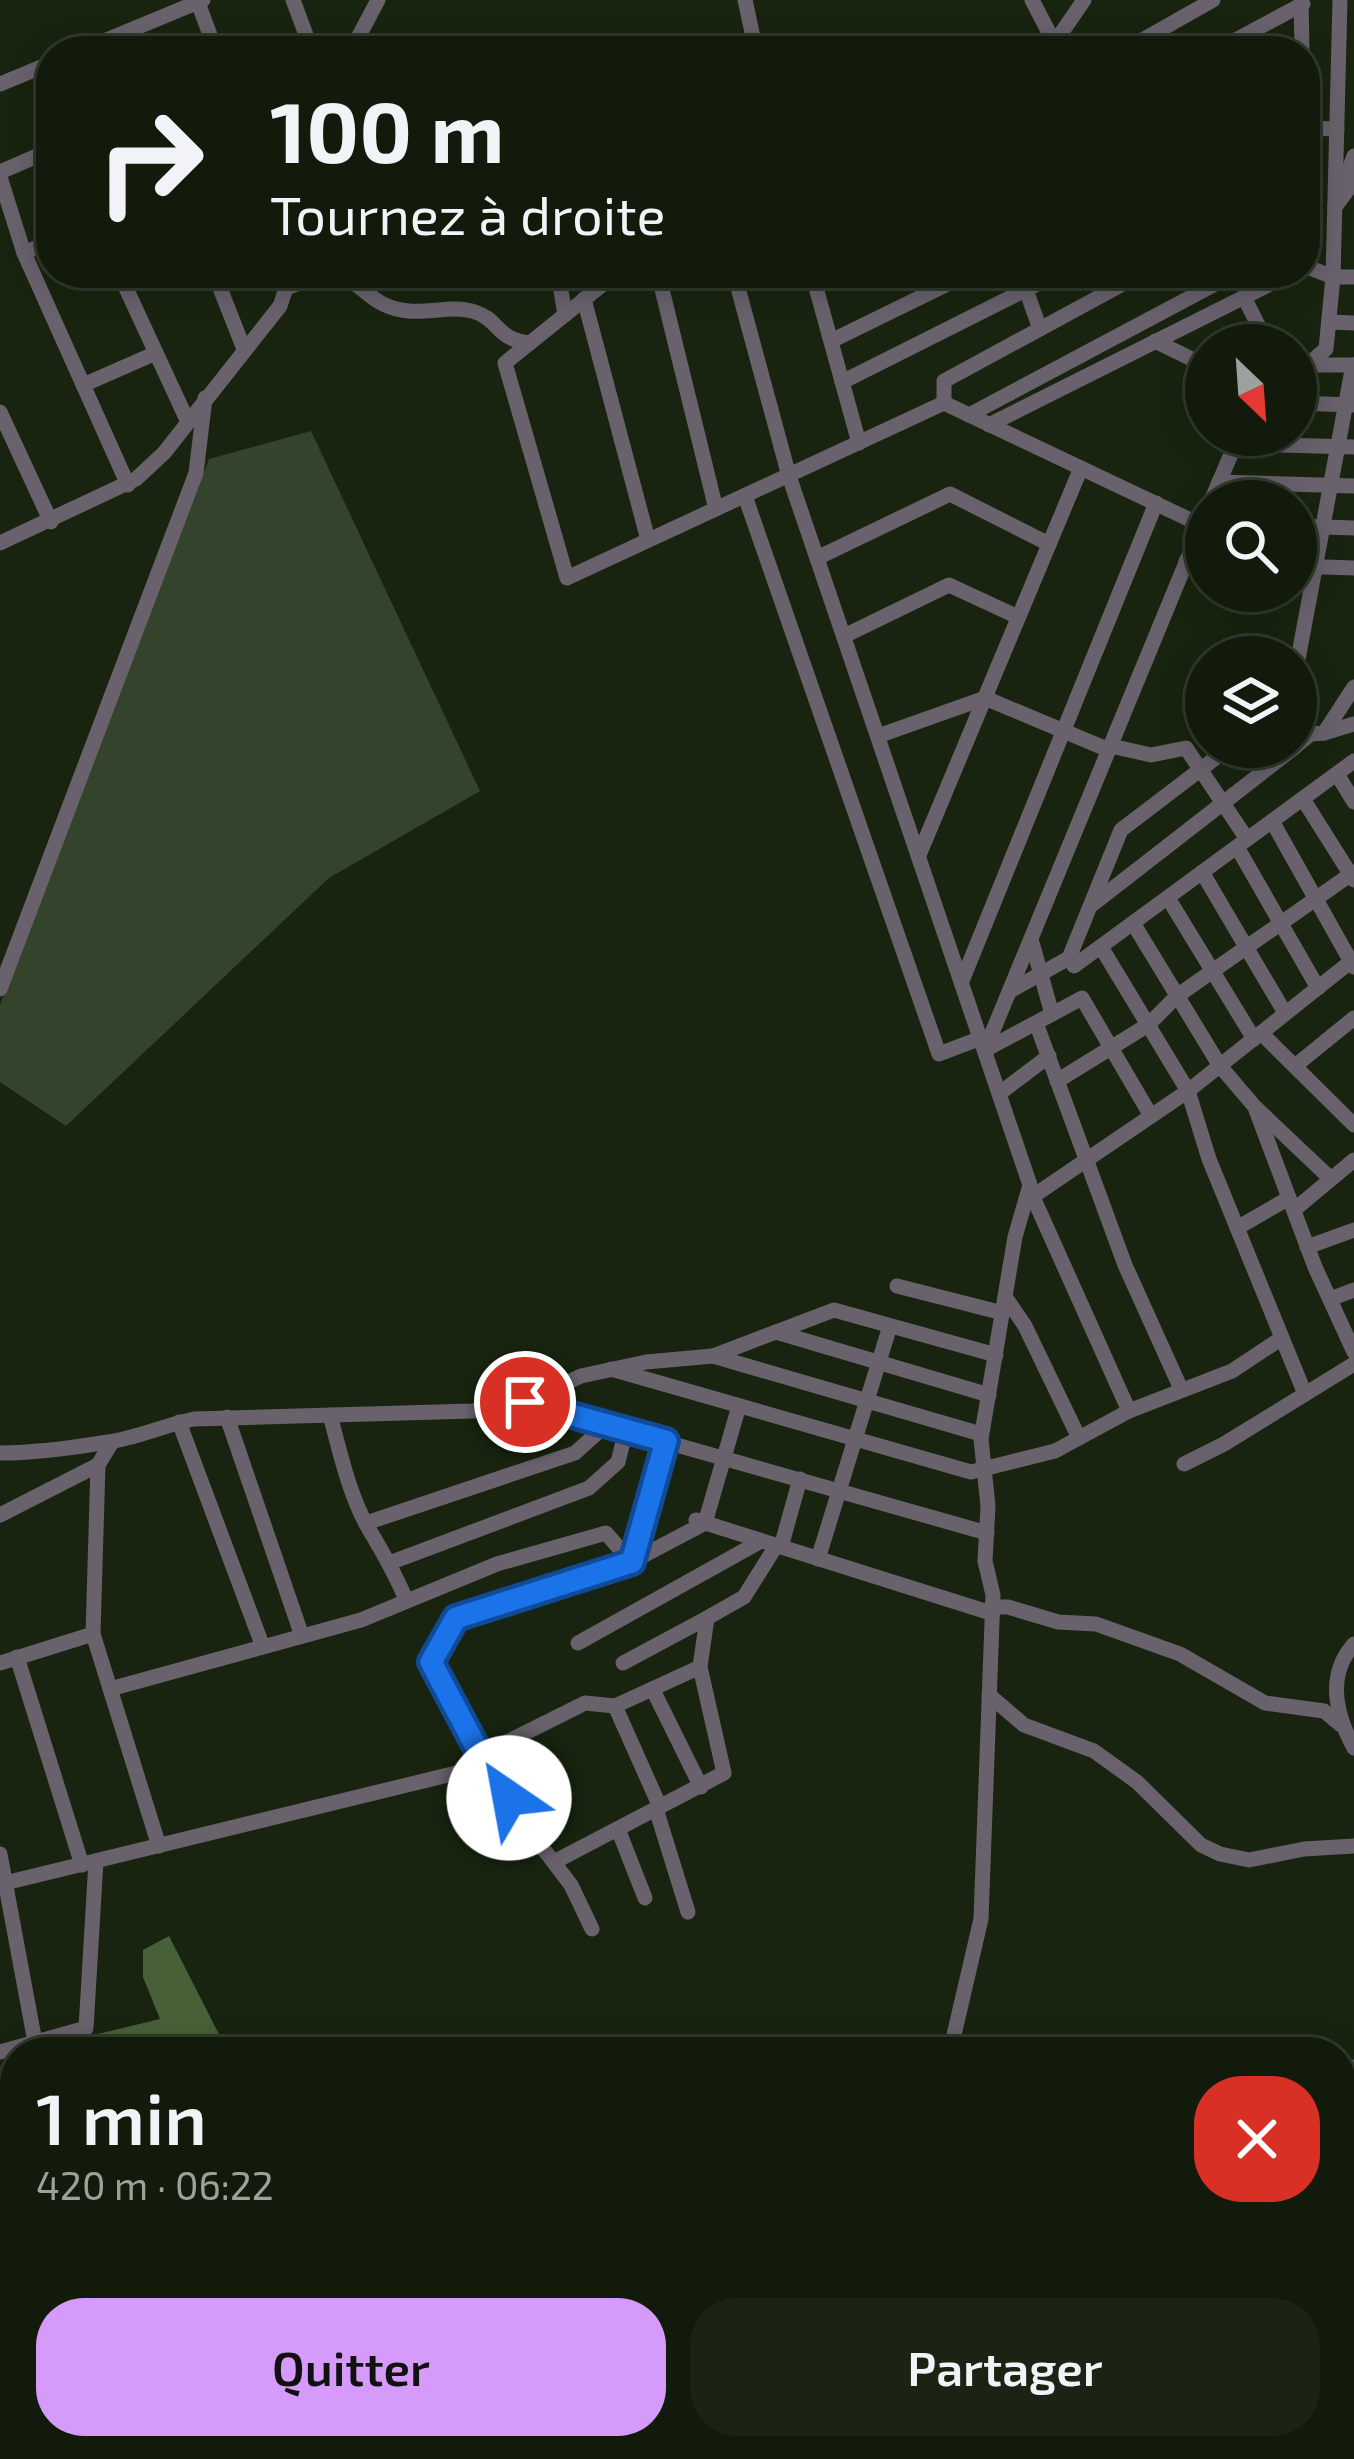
<!DOCTYPE html>
<html lang="fr">
<meta charset="utf-8">
<style>
body{margin:0;font-family:"Exo 2",sans-serif;background:#1b2414;color:#f1f3f6;height:100vh;display:flex;flex-direction:column;font-size:45px;white-space:nowrap}
*{box-sizing:border-box;margin:0}
p{font-size:39px;color:#9ca19d}
.icon{flex:none;width:66px;height:66px;fill:none;stroke:currentColor;stroke-width:2;stroke-linecap:round;stroke-linejoin:round}
.map{position:relative;flex:1;overflow:hidden}
.details{position:absolute;left:0px;top:2037px;width:1356px;height:423px;display:flex;flex-direction:column;background:#121b0b;border-radius:48px 48px 0 0;box-shadow:0 6px 30px #0003,0 0 0 3px #31392c}
.details>*{flex:none}
.top-card{position:absolute;left:36px;top:36px;width:1284px;height:252px;border-radius:48px;box-shadow:0 6px 30px #0003,0 0 0 3px #31392c;background:#121b0b;color:#f1f3f6;overflow:hidden}
.needle{width:78px;rotate:155deg}
.buttons{position:absolute;left:1185px;top:324px;display:grid;gap:24px}
.buttons a{display:grid;place-items:center;width:132px;height:132px;border-radius:50%;background:#121b0b;box-shadow:0 6px 30px #0003,0 0 0 3px #31392c;font-size:60px}
.pin{position:absolute;display:grid;place-items:center;width:102px;height:102px;color:#fff;margin:-51px;border:6px solid #fff;border-radius:50%;box-shadow:0 3px 12px #0007}
.me{position:absolute;width:132px;margin:-66px;rotate:327deg;stroke-linejoin:round;filter:drop-shadow(0 0 9px #0008)}
.turn{display:flex;align-items:center;gap:42px;height:252px;padding:0 36px;font-size:54px}
.turn .icon{width:156px;height:156px;stroke-width:2.5}
.turn b{display:block;font-size:84px;line-height:102px}
.round{display:grid;place-items:center;flex:none;width:126px;height:126px;border-radius:48px;background:#1b2414}
.head{display:flex;align-items:center;justify-content:space-between;height:204px;padding:0 36px}
h1{font-size:72px;font-weight:600;line-height:90px}
.cta{display:flex;gap:24px;margin-top:auto;padding:24px 36px}
.cta a{flex:1;height:138px;border-radius:48px;background:#d69bfa;color:#111;font-size:48px;font-weight:600;line-height:138px;text-align:center}
.cta a+a{background:#1b2414;color:#f1f3f6}
.map>svg:first-child{display:block}
.green{fill:#34432b}
.forest{fill:#486038}
.lines{fill:none;stroke-linecap:round;stroke-linejoin:round}
.minor{stroke:#69626d;stroke-width:15}
.route-casing{stroke:#114b97;stroke-width:30}
.route{stroke:#1a73e8;stroke-width:21}
</style>
<div class="map">
<svg width="1354" height="2459" viewBox="0 0 1354 2459">
<rect width="100%" height="100%" fill="#18240f"/>
<!-- green -->
<g class="green">
<polygon points="311,431 480,791 329,878 66,1126 0,1082 0,1005 209,459"/>
<polygon points="1341,2144 1354,2148 1354,2287 1341,2281"/>
</g>
<!-- forest -->
<polygon class="forest" points="169,1936 228,2052 62,2052 98,2034 160,2019 143,1977 143,1950"/>
<g class="lines">
<!-- minor -->
<g class="minor">
<polyline points="197,0 216,51"/>
<polyline points="293,0 312,51"/>
<polyline points="745,0 756,51"/>
<polyline points="1032,0 1058,50"/>
<polyline points="1301,0 1302,51"/>
<polyline points="80,51 203,0"/>
<polyline points="351,51 378,0"/>
<polyline points="1049,51 1084,0"/>
<polyline points="1123,51 1213,0"/>
<polyline points="1215,51 1303,4"/>
<polyline points="0,84 51,63"/>
<polyline points="1305,128 1337,129"/>
<polyline points="1354,156 1335,207 1354,181"/>
<polyline points="0,172 51,150"/>
<polyline points="0,177 24,253 128,485"/>
<polyline points="1305,224 1308,265"/>
<polyline points="24,253 51,241"/>
<polyline points="1305,266 1333,277 1354,277"/>
<polyline points="119,273 188,422"/>
<polyline points="214,273 244,349"/>
<polyline points="558,273 565,315"/>
<polyline points="617,273 505,363 567,578 944,403 1201,525"/>
<polyline points="658,273 716,509"/>
<polyline points="734,273 789,476 1030,1185 1015,1237 981,1439 988,1506 985,1561 993,1595 981,1919 950,2052"/>
<polyline points="812,273 859,443"/>
<polyline points="1020,273 1040,329"/>
<path d="M289,287C367,255 352,306 409,311C430,313 454,305 475,312C500,320 495,339 530,343"/>
<polyline points="1244,297 1268,345"/>
<polyline points="584,299 648,540"/>
<polyline points="1329,322 1354,323"/>
<polyline points="831,341 970,273"/>
<polyline points="1155,341 1206,366"/>
<polyline points="1308,365 1354,365"/>
<polyline points="1296,375 1326,349 1333,277 1340,0"/>
<polyline points="842,382 1059,273"/>
<polyline points="83,385 156,353"/>
<polyline points="944,403 944,381 1143,273"/>
<polyline points="1296,403 1353,405"/>
<polyline points="0,412 51,522"/>
<polyline points="969,415 1236,273"/>
<polyline points="989,425 1292,273"/>
<polyline points="1238,444 1354,447"/>
<polyline points="1219,482 1354,486"/>
<polyline points="745,496 939,1054 981,1038"/>
<polyline points="1211,501 1232,452 1241,439"/>
<polyline points="1296,526 1354,528"/>
<polyline points="0,543 136,479 164,453 280,306 291,273"/>
<polyline points="817,558 950,494 1049,544"/>
<polyline points="1186,561 1206,562"/>
<polyline points="1296,566 1354,568"/>
<polyline points="844,636 949,585 1018,617"/>
<polyline points="1296,670 1353,365"/>
<polyline points="1324,733 1354,724"/>
<polyline points="878,736 985,698 1109,750"/>
<polyline points="1111,746 1151,755 1186,748 1247,839"/>
<polyline points="1296,746 1311,734 1324,733 1354,687"/>
<polyline points="1230,747 1121,830 1069,958 1074,966 1354,761"/>
<polyline points="1337,774 1354,802"/>
<polyline points="1303,799 1354,880"/>
<polyline points="1272,821 1354,967"/>
<polyline points="1237,847 1318,988"/>
<polyline points="919,855 1081,468"/>
<polyline points="1202,872 1285,1013"/>
<polyline points="1168,898 1254,1039"/>
<polyline points="1093,904 1295,747"/>
<polyline points="1133,923 1220,1066 1255,1107 1331,1179"/>
<polyline points="1031,939 1052,1014"/>
<polyline points="1101,947 1188,1091 1209,1159 1305,1394"/>
<polyline points="962,981 1156,503"/>
<polyline points="0,989 196,473 205,398"/>
<polyline points="1010,991 1069,958"/>
<polyline points="1036,1023 1125,1265 1181,1389"/>
<polyline points="1261,1033 1354,1125"/>
<polyline points="985,1050 1206,514"/>
<polyline points="985,1050 1082,998 1151,1116"/>
<polyline points="1295,1066 1354,1018"/>
<polyline points="1057,1081 1148,1025 1177,996 1354,872"/>
<polyline points="1000,1093 1049,1056"/>
<polyline points="1256,1110 1315,1267 1354,1352"/>
<polyline points="1033,1197 1129,1411"/>
<polyline points="1026,1201 1188,1091 1354,959"/>
<polyline points="1294,1210 1354,1160"/>
<polyline points="1237,1228 1289,1198"/>
<polyline points="1307,1247 1354,1230"/>
<polyline points="897,1286 1003,1313"/>
<polyline points="1006,1298 1025,1326 1079,1438"/>
<polyline points="1330,1299 1354,1290"/>
<polyline points="776,1332 834,1310 996,1355"/>
<polyline points="713,1356 776,1332 989,1395"/>
<polyline points="611,1369 971,1472 1055,1451 1129,1411 1232,1371 1282,1338"/>
<polyline points="525,1402 581,1376 646,1362 713,1356 981,1434"/>
<path d="M330,1415C340,1452 348,1490 366,1524C381,1550 395,1572 406,1600"/>
<polyline points="227,1417 302,1636"/>
<polyline points="179,1422 263,1647"/>
<polyline points="112,1442 98,1465 93,1634 159,1846"/>
<path d="M0,1453C36,1453 72,1448 108,1442C137,1438 165,1425 194,1419L472,1411L525,1402L987,1533"/>
<polyline points="1184,1464 1224,1444 1354,1364"/>
<polyline points="0,1515 98,1465"/>
<polyline points="696,1520 991,1613"/>
<polyline points="366,1523 575,1453 605,1426"/>
<polyline points="781,1547 800,1479"/>
<polyline points="818,1559 890,1326"/>
<polyline points="392,1562 589,1488 618,1462 626,1430"/>
<polyline points="631,1562 666,1441"/>
<polyline points="991,1607 1008,1607 1058,1622 1096,1624 1180,1654 1265,1703 1324,1711 1341,1725"/>
<polyline points="578,1643 761,1541"/>
<path d="M1354,1644C1326,1675 1336,1715 1354,1748"/>
<polyline points="17,1657 82,1865"/>
<polyline points="0,1663 93,1634"/>
<polyline points="623,1663 707,1618"/>
<polyline points="110,1689 361,1620 497,1564 606,1533 631,1562"/>
<polyline points="653,1690 701,1787"/>
<polyline points="989,1695 1024,1725 1094,1751 1137,1782 1201,1845 1220,1854 1249,1860 1304,1849 1354,1846"/>
<polyline points="615,1706 660,1807"/>
<polyline points="481,1755 585,1703 615,1706 700,1667 707,1618 744,1597 776,1546"/>
<polyline points="656,1809 688,1912"/>
<polyline points="618,1829 645,1898"/>
<polyline points="0,1854 35,2042"/>
<polyline points="554,1862 724,1773 700,1667"/>
<polyline points="5,1883 489,1765"/>
<polyline points="592,1929 571,1885 529,1830 481,1755 431,1662 456,1618 631,1562 705,1523 739,1406"/>
<polyline points="0,2052 86,2028 96,1861"/>
<polyline points="1341,2084 1354,2067"/>
<polyline points="1341,2288 1354,2293"/>
<polyline points="241,2445 248,2459"/>
<polyline points="290,2445 297,2459"/>
<polyline points="150,2455 218,2445"/>
<polyline points="380,2459 399,2445"/>
<polyline points="452,2459 471,2445"/>
<polyline points="527,2459 548,2445"/>
<polyline points="867,2459 871,2445"/>
<polyline points="1117,2459 1124,2445"/>
</g>
</g>
<g class="lines">
<defs>
<polyline id="route" points="509,1798 481,1756 431,1662 456,1618 632,1562 666,1441 525,1402"/>
</defs>
<!-- route casing -->
<use href="#route" class="route-casing"/>
<!-- route -->
<use href="#route" class="route"/>
</g>
</svg>
<div class="buttons">
<a><svg class="needle" viewBox="-14 -14 28 28"><path d="M0-13l5 13h-10z" fill="#e53935"/><path d="M0 13l5-13h-10z" fill="#9ca19d"/></svg></a>
<a><svg class="icon" aria-label="search" viewBox="0 0 24 24"><circle cx="10" cy="10" r="6"/><path d="M15 15l6 6"/></svg></a>
<a><svg class="icon" aria-label="layers" viewBox="0 0 24 24"><path d="M12 4l9 5-9 5-9-5zM3 14l9 5 9-5"/></svg></a>
</div>
<div class="pin" style="left:525px;top:1402px;background:#d93025"><svg class="icon" aria-label="arrive" viewBox="0 0 24 24"><path d="M6 21V4h12l-3 4 3 4H6"/></svg></div>
<svg class="me" style="left:509px;top:1798px" viewBox="-20 -20 40 40"><circle r="19" fill="#fff"/><path d="M0-13L10 11 0 6-10 11z" fill="#1a73e8"/></svg>
<div class="top-card">
<div class="turn"><svg class="icon" aria-label="right" viewBox="0 0 24 24"><path d="M7 20v-9h11M14 6l5 5-5 5"/></svg><div><b>100 m</b>Tournez à droite</div></div>
</div>
<section class="details">
<div class="head"><div><h1>1 min</h1><p>420 m · 06:22</p></div><a class="round" style="background:#d93025;color:#fff"><svg class="icon" aria-label="close" viewBox="0 0 24 24"><path d="M6 6l12 12M18 6L6 18"/></svg></a></div>
<div class="cta"><a>Quitter</a><a>Partager</a></div>
</section>
</div>
